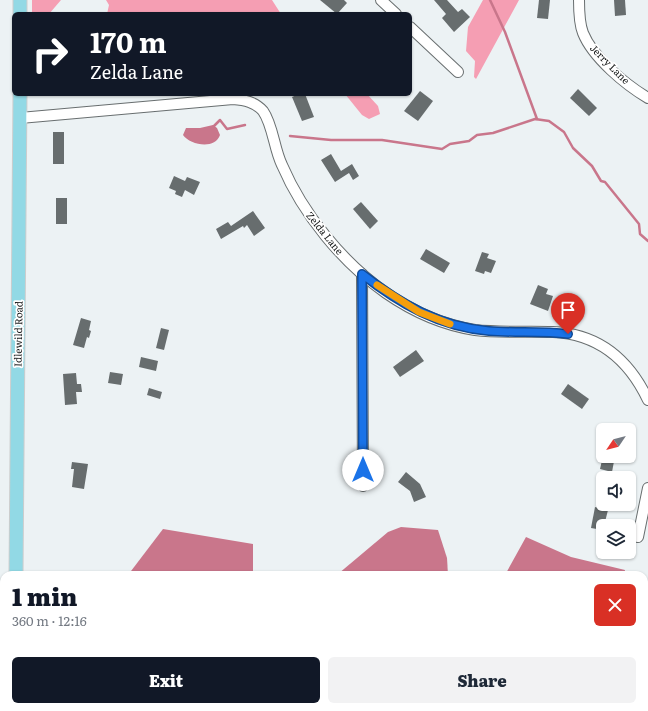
<!DOCTYPE html>
<meta charset="utf-8">
<style>
body{margin:0;font-family:Literata,serif;background:#f2f2f3;color:#1f2937;height:100vh;display:flex;flex-direction:column;font-size:15px;white-space:nowrap}
*{box-sizing:border-box;margin:0}
p{font-size:13px;color:#747a83}
.icon{flex:none;width:22px;height:22px;fill:none;stroke:currentColor;stroke-width:2;stroke-linecap:round;stroke-linejoin:round}
.map{position:relative;flex:1;overflow:hidden}
.panel{position:absolute;left:0px;top:571px;width:648px;height:140px;display:flex;flex-direction:column;background:#fff;border-radius:12px 12px 0 0;box-shadow:0 1px 3px #0004}
.panel>*{flex:none}
.banner{position:absolute;left:12px;top:12px;width:400px;height:84px;border-radius:6px;box-shadow:0 1px 3px #0004;background:#111827;color:#fff;overflow:hidden}
.needle{width:26px;rotate:235deg}
.fabs{position:absolute;left:596px;top:423px;display:grid;gap:8px}
.fabs a{display:grid;place-items:center;width:40px;height:40px;border-radius:6px;background:#fff;box-shadow:0 1px 3px #0004;font-size:20px}
.pin{position:absolute;display:grid;place-items:center;width:34px;height:34px;color:#fff;margin:-41px -17px;border-radius:50% 50% 50% 0;rotate:-45deg;box-shadow:0 0 4px #0007}
.pin .icon{rotate:45deg}
.me{position:absolute;width:44px;margin:-22px;rotate:0deg;stroke-linejoin:round;filter:drop-shadow(0 0 3px #0008)}
.turn{display:flex;align-items:center;gap:14px;height:84px;padding:0 12px;font-size:18px}
.turn .icon{width:52px;height:52px;stroke-width:2.5}
.turn b{display:block;font-size:28px;line-height:34px}
.round{display:grid;place-items:center;flex:none;width:42px;height:42px;border-radius:6px;background:#f2f2f3}
.summary{display:flex;align-items:center;justify-content:space-between;height:68px;padding:0 12px}
h1{font-size:24px;font-weight:800;line-height:30px;color:#111827}
.action{display:flex;gap:8px;margin-top:auto;padding:8px 12px}
.action a{flex:1;height:46px;border-radius:6px;background:#111827;color:#fff;font-size:16px;font-weight:800;line-height:46px;text-align:center}
.action a+a{background:#f2f2f3;color:#1f2937}
.map>svg:first-child{display:block}
.forest{fill:#f59eb3}
.water{fill:#c9768b}
.lines{fill:none;stroke-linecap:round;stroke-linejoin:round}
.stream{stroke:#c9768b;stroke-width:2.5}
.building{fill:#676d6e}
.minor-casing{stroke:#686e6f;stroke-width:12}
.major-casing{stroke:#cccdcd;stroke-width:15}
.minor{stroke:#fff;stroke-width:10}
.major{stroke:#92d9e5;stroke-width:13}
.route-casing{stroke:#114b97;stroke-width:10}
.route{stroke:#1a73e8;stroke-width:7}
.slow{stroke:#f59e0b;stroke-width:7}
.labels{text-anchor:middle;stroke-width:3.5;stroke-linejoin:round;paint-order:stroke}
.street-label{font-size:10px;fill:#181a1a;stroke:#fff}
</style>
<div class="map">
<svg width="648" height="711" viewBox="0 0 648 711">
<rect width="100%" height="100%" fill="#ecf2f4"/>
<!-- forest -->
<g class="forest">
<polygon points="32,0 61,0 49,14 32,14"/>
<polygon points="106,0 272,0 281,14 107,14 109,5"/>
<polygon points="483,0 519,0 476,79 474,77 475,61 466,51 468,27"/>
<polygon points="345,94 367,94 378,106 380,114 369,119 362,115"/>
</g>
<!-- water -->
<g class="water">
<path d="M213,125L217,128L220,135C215,150 190,145 183,135L186,128H200Z"/>
<polygon points="401,527 438,530 447,558 448,575 338,574 388,532"/>
<polygon points="163,529 253,544 253,575 128,575"/>
<polygon points="526,537 571,557 625,570 624,575 505,575"/>
</g>
<g class="lines">
<!-- stream -->
<g class="stream">
<polyline points="490,0 505,32 537,119"/>
<polyline points="212,128 220,120 227,129 245,125"/>
<polyline points="290,136 331,140 382,140 442,149 450,144 469,141 477,135 493,133 535,119 549,121 564,132 573,148 592,166 601,181 605,182 639,224 640,234 648,241"/>
<polyline points="644,618 648,618"/>
</g>
</g>
<!-- building -->
<g class="building">
<polygon points="320,0 344,0 347,3 337,14"/>
<polygon points="434,0 447,0 458,12 462,9 470,17 454,32 442,18 446,14"/>
<polygon points="539,0 550,0 548,19 537,18"/>
<polygon points="614,0 625,0 626,15 615,16"/>
<polygon points="578,89 597,108 589,116 570,98"/>
<polygon points="420,91 433,101 418,121 404,111"/>
<polygon points="299,94 305,94 314,117 302,121 292,97"/>
<rect x="53" y="132" width="11" height="32"/>
<polygon points="331,154 341,171 352,164 359,176 353,180 349,173 335,182 321,160"/>
<polygon points="174,176 185,181 187,177 200,182 194,195 185,190 182,197 175,194 176,191 169,188"/>
<rect x="56" y="198" width="11" height="26"/>
<polygon points="361,202 378,221 370,229 353,209"/>
<polygon points="253,211 265,228 254,236 247,225 244,228 243,226 221,239 216,229 228,222 231,226"/>
<polygon points="426,249 450,263 444,273 420,259"/>
<polygon points="482,252 489,254 487,258 496,261 491,273 485,271 484,274 475,271"/>
<polygon points="538,285 548,289 546,294 553,296 548,311 530,304"/>
<polygon points="81,318 91,321 89,330 91,331 89,338 87,337 84,348 73,345"/>
<polygon points="161,328 169,330 164,350 156,348"/>
<polygon points="416,350 424,361 400,377 393,367"/>
<polygon points="141,357 158,361 156,371 139,367"/>
<polygon points="110,372 123,374 121,385 108,383"/>
<polygon points="76,373 77,384 81,384 82,392 76,392 77,404 65,405 63,374"/>
<polygon points="568,384 589,399 582,409 561,394"/>
<polygon points="149,388 162,392 160,399 147,395"/>
<polygon points="603,456 615,456 612,472 600,469"/>
<polygon points="72,462 88,464 84,489 72,487 74,469 71,469"/>
<polygon points="406,472 420,484 426,497 414,502 410,491 398,482"/>
<polygon points="595,507 608,510 603,530 591,528"/>
</g>
<g class="lines">
<defs>
<g id="minor">
<polyline points="381,0 396,14"/>
<path d="M579,0C579,11 579,23 583,33C593,58 626,85 648,98"/>
<polyline points="410,27 458,72"/>
<path d="M20,118L233,99C245,100 255,102 263,111C273,125 274,149 282,165C303,214 342,262 386,293C412,311 443,325 475,330C501,333 527,331 553,332C599,334 629,360 648,400"/>
<polyline points="362,274 363,486"/>
<polyline points="638,537 648,488"/>
</g>
<g id="major">
<polyline points="20,14 20,0"/>
<polyline points="16,575 20,94"/>
<polyline points="15,711 15,707"/>
</g>
</defs>
<!-- minor casing -->
<use href="#minor" class="minor-casing"/>
<!-- major casing -->
<use href="#major" class="major-casing"/>
<!-- minor -->
<use href="#minor" class="minor"/>
<!-- major -->
<use href="#major" class="major"/>
</g>
<g class="lines">
<defs>
<path id="route" d="M363,470L362,274C400,304 440,327 489,331C515,333 542,331 568,334"/>
</defs>
<!-- route casing -->
<use href="#route" class="route-casing"/>
<!-- route -->
<use href="#route" class="route"/>
<!-- slow -->
<polyline class="slow" points="377,285 419,312 450,324"/>
</g>
<g class="labels">
<!-- street labels -->
<g class="street-label">
<text transform="translate(610 64) rotate(45)" y="4">Jerry Lane</text>
<text transform="translate(325 233) rotate(51)" y="4">Zelda Lane</text>
<text transform="translate(18 334) rotate(-89)" y="4">Idlewild Road</text>
</g>
</g>
</svg>
<div class="fabs">
<a><svg class="needle" viewBox="-14 -14 28 28"><path d="M0-13l5 13h-10z" fill="#e53935"/><path d="M0 13l5-13h-10z" fill="#747a83"/></svg></a>
<a><svg class="icon" aria-label="sound" viewBox="0 0 24 24"><path d="M4 9h4l5-4v14l-5-4H4zM17 9q2 3 0 6"/></svg></a>
<a><svg class="icon" aria-label="layers" viewBox="0 0 24 24"><path d="M12 4l9 5-9 5-9-5zM3 14l9 5 9-5"/></svg></a>
</div>
<div class="pin" style="left:568px;top:334px;background:#d93025"><svg class="icon" aria-label="arrive" viewBox="0 0 24 24"><path d="M6 21V4h12l-3 4 3 4H6"/></svg></div>
<svg class="me" style="left:363px;top:470px" viewBox="-20 -20 40 40"><circle r="19" fill="#fff"/><path d="M0-13L10 11 0 6-10 11z" fill="#1a73e8"/></svg>
<div class="banner">
<div class="turn"><svg class="icon" aria-label="right" viewBox="0 0 24 24"><path d="M7 20v-9h11M14 6l5 5-5 5"/></svg><div><b>170 m</b>Zelda Lane</div></div>
</div>
<section class="panel">
<div class="summary"><div><h1>1 min</h1><p>360 m · 12:16</p></div><a class="round" style="background:#d93025;color:#fff"><svg class="icon" aria-label="close" viewBox="0 0 24 24"><path d="M6 6l12 12M18 6L6 18"/></svg></a></div>
<div class="action"><a>Exit</a><a>Share</a></div>
</section>
</div>
